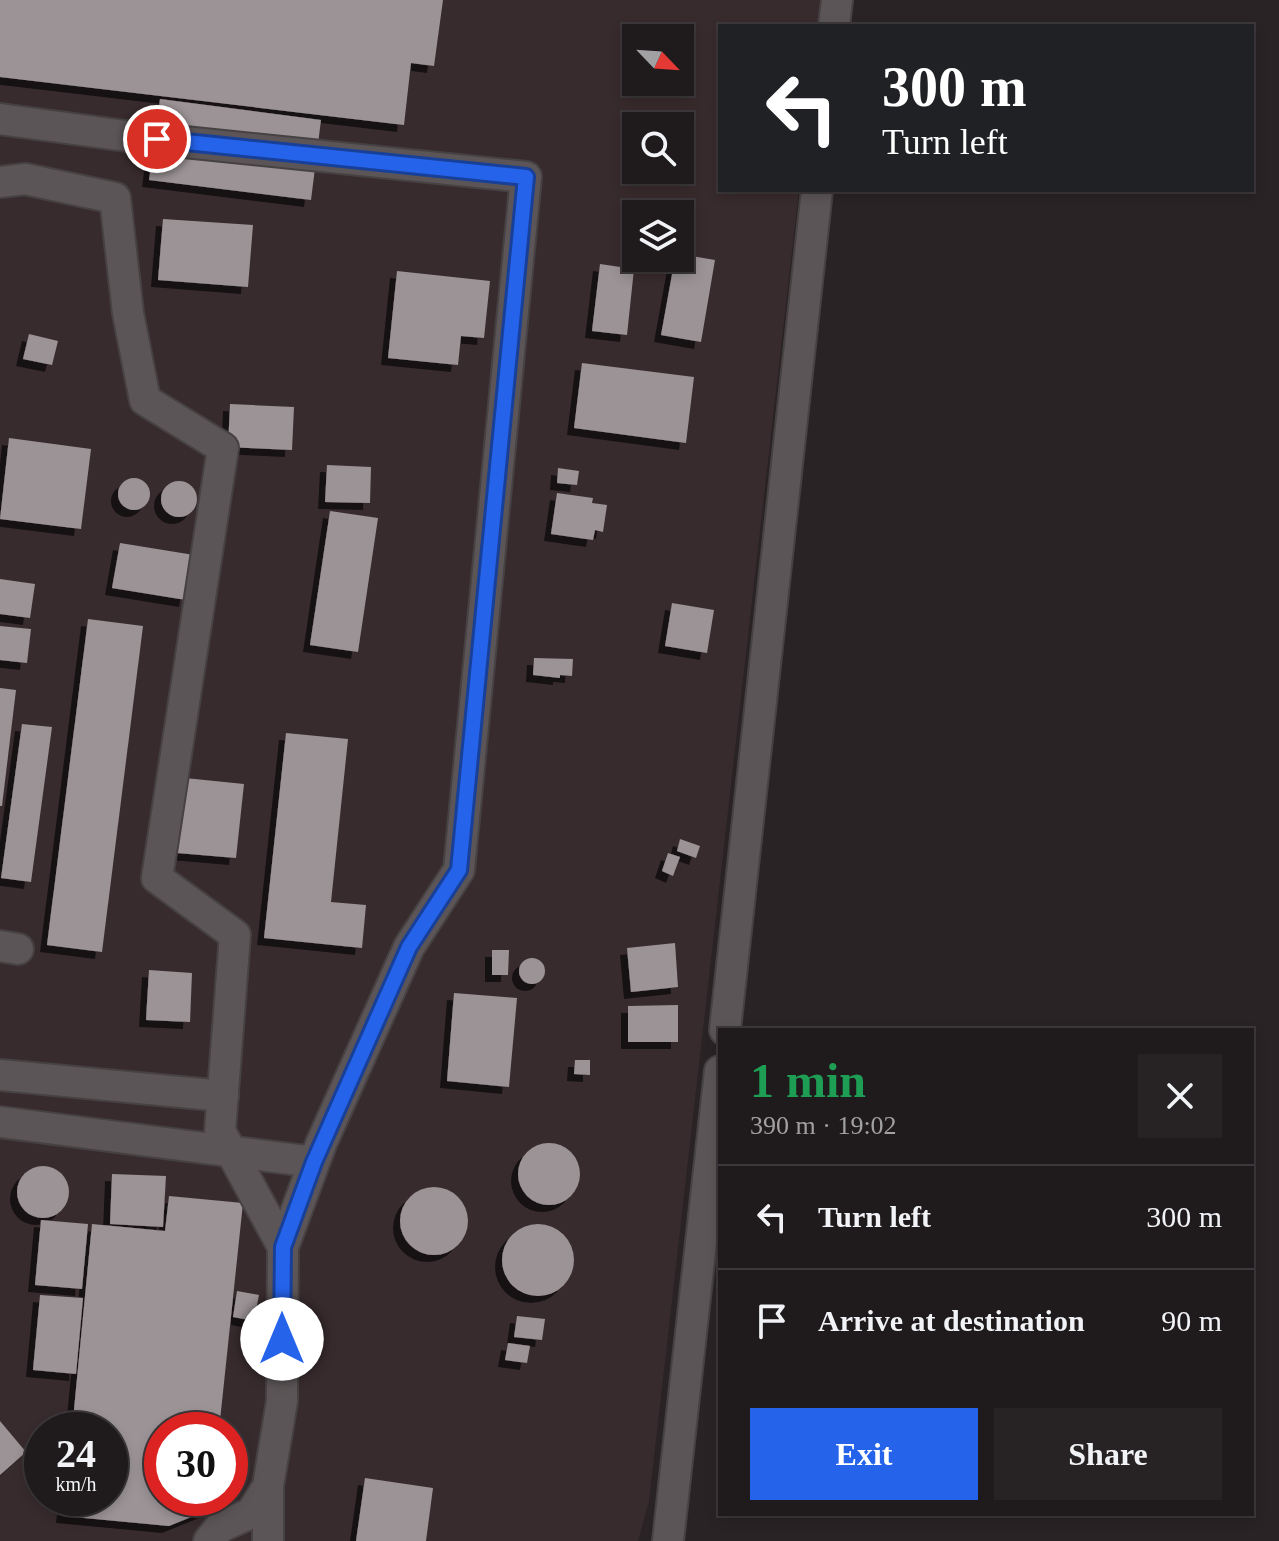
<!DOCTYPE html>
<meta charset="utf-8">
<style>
body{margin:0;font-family:"Times New Roman",serif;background:#272325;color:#f1f3f6;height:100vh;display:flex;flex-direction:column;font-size:30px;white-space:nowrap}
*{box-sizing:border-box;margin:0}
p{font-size:26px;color:#a1a1a3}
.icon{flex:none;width:44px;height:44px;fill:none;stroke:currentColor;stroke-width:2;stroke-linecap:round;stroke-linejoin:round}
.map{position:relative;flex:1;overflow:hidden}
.sheet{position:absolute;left:718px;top:1028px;width:536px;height:488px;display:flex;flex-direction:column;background:#1f1a1c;border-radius:0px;box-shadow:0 4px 12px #0003,0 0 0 2px #3c383b}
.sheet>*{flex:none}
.hud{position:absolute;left:718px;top:24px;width:536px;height:168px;border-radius:0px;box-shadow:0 4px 12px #0003,0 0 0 2px #3c383b;background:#202124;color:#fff;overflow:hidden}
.needle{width:52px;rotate:115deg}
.fabs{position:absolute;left:622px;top:24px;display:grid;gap:16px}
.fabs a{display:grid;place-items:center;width:72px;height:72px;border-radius:0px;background:#1f1a1c;box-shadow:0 4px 12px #0003,0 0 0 2px #3c383b;font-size:40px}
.speed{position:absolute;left:24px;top:1412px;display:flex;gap:16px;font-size:40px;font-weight:700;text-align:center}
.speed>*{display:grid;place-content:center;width:104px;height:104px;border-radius:50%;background:#1f1a1c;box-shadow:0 4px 12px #0003,0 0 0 2px #3c383b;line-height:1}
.speed small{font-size:20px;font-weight:400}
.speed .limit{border:12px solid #d22;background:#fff;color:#111}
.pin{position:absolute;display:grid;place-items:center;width:68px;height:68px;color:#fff;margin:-34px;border:4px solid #fff;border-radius:50%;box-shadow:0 2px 8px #0007}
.me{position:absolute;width:88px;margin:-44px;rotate:0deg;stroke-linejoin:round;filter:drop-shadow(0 0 6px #0008)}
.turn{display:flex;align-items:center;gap:28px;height:168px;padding:0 32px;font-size:36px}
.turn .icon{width:104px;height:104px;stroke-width:2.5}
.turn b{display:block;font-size:56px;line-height:68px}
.round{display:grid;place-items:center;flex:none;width:84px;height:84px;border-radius:0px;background:#272325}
.head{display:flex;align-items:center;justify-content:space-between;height:136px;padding:0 32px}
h1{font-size:48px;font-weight:800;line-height:60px;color:#1e9e55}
.action{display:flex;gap:16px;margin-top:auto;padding:16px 32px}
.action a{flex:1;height:92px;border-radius:0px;background:#2563eb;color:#fff;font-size:32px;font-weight:800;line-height:92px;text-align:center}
.action a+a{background:#272325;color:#f1f3f6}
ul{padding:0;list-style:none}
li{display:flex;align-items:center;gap:24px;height:104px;padding:0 32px;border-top:2px solid #3c383b}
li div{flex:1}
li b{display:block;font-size:30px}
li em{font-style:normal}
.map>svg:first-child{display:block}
.built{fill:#382b2e;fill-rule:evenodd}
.building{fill:#9b9395;filter:url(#shadow)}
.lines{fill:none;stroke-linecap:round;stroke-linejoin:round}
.minor-casing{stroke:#464142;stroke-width:34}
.minor{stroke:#5c5557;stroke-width:30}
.route-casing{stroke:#184099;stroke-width:20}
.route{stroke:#2563eb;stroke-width:14}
</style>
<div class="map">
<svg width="1279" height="1541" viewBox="0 0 1279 1541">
<defs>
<filter id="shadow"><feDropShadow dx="-7" dy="7" stdDeviation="0" flood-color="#0009"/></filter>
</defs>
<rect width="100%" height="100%" fill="#292325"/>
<!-- built -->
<path class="built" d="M0,0H820L818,26H720V190H799L649,1501L638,1541H0ZM636,38H680V82H636ZM636,126H680V170H636ZM636,214H680V258H636ZM42,1430H110V1498H42ZM162,1430H230V1498H162Z"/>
<!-- building -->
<g class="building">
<polygon points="0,0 443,0 434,66 411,63 404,125 0,77"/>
<polygon points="160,99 321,120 311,200 149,180"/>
<polygon points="163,219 253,225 248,287 158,280"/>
<polygon points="680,254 715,260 701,342 661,335 675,258 680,258"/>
<polygon points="600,264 634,269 627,335 592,331"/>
<polygon points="397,271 490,281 484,338 461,336 458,365 388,358"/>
<polygon points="29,334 58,341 52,365 23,359"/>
<polygon points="582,363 694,377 686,443 574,428"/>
<polygon points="230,404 294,407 292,450 228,447"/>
<polygon points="9,438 91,449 81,529 0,519"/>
<polygon points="327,465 371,467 370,503 325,502"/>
<polygon points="558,468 579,471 577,485 557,483"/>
<circle cx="134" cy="494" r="16"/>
<circle cx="179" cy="499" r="18"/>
<polygon points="557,493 593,498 592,503 607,505 603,532 595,530 593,540 551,534"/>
<polygon points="330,511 378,518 358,652 310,645"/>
<polygon points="120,543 194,555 186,600 112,588"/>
<polygon points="0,579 35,584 30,618 0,614"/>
<polygon points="672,603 714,610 707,653 665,646"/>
<polygon points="88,619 143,626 102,952 47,945"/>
<polygon points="0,626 31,629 27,663 0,660"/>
<polygon points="534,658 573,659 572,676 560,675 560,678 533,675"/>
<polygon points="0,688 16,690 2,806 0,806"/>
<polygon points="22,724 52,727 31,882 1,878"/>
<polygon points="286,733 348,739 331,902 366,905 362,948 264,938"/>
<polygon points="185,778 244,784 236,858 177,853"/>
<polygon points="680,839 700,846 696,858 677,851"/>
<polygon points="668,853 680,857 673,876 662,871"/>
<polygon points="675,943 678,987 631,992 627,948"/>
<polygon points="492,950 509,950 508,975 492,975"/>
<circle cx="532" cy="971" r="13"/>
<polygon points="149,970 192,973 190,1022 146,1020"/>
<polygon points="454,993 517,998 509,1087 447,1081"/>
<polygon points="678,1005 678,1042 628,1042 628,1006"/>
<polygon points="575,1060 590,1060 590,1075 574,1074"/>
<circle cx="549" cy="1174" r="31"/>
<circle cx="43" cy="1192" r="26"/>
<polygon points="112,1174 166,1176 163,1227 110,1224"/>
<circle cx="434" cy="1221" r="34"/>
<polygon points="169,1196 243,1203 219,1430 162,1430 162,1498 212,1498 211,1509 169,1526 63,1516 65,1498 110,1498 110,1430 72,1430 92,1224 165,1231"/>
<polygon points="41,1220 88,1224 82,1289 35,1285"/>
<circle cx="538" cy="1260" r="36"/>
<polygon points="237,1291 259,1295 254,1321 233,1317"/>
<polygon points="40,1295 83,1298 76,1374 33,1370"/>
<polygon points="517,1316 545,1319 542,1340 514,1337"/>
<polygon points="508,1343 530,1346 527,1363 505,1360"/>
<polygon points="0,1421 26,1452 0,1475"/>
<polygon points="365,1478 433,1488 426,1541 356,1541"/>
</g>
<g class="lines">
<defs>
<g id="minor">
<polyline points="834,26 837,0"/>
<polyline points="0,119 126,136 526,177 459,870 409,947 321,1144 283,1247 282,1401 268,1486 251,1513 220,1527 209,1541"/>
<polyline points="0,182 25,179 115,198 128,313 145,400 223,448 157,878 235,935 220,1131 283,1247"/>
<polyline points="0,946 18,949"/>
<polyline points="725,1030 817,190"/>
<polyline points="0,1075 223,1096"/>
<polyline points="0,1122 314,1162"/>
<polyline points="268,1486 268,1541"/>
<polyline points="668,1541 720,1071"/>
</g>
</defs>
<!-- minor casing -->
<use href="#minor" class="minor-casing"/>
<!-- minor -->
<use href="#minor" class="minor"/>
</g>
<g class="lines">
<defs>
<polyline id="route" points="157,139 526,177 459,870 409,947 314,1162 283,1247 282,1339"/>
</defs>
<!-- route casing -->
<use href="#route" class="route-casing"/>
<!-- route -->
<use href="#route" class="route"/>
</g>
</svg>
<div class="fabs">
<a><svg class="needle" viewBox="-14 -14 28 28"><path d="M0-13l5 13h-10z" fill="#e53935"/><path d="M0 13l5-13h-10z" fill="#a1a1a3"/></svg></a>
<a><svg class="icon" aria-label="search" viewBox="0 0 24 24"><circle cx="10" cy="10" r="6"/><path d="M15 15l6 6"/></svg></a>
<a><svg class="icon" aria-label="layers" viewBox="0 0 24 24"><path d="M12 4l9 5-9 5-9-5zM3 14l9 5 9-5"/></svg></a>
</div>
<div class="speed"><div>24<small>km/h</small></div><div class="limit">30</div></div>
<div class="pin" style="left:157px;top:139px;background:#d93025"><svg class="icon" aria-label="arrive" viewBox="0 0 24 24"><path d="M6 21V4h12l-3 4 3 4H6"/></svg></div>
<svg class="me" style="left:282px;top:1339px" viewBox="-20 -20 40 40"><circle r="19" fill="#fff"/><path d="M0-13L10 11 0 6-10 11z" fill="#2563eb"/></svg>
<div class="hud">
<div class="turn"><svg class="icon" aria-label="left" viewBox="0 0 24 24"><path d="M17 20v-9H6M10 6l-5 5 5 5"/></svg><div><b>300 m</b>Turn left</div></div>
</div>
<section class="sheet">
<div class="head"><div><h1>1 min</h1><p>390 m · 19:02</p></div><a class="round"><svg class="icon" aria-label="close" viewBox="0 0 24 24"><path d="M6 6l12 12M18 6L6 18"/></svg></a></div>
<ul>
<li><svg class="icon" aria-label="left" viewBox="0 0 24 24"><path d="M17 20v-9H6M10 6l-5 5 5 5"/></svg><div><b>Turn left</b></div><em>300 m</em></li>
<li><svg class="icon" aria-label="arrive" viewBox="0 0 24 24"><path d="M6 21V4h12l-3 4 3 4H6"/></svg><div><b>Arrive at destination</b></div><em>90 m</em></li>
</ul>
<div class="action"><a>Exit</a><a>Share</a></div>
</section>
</div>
